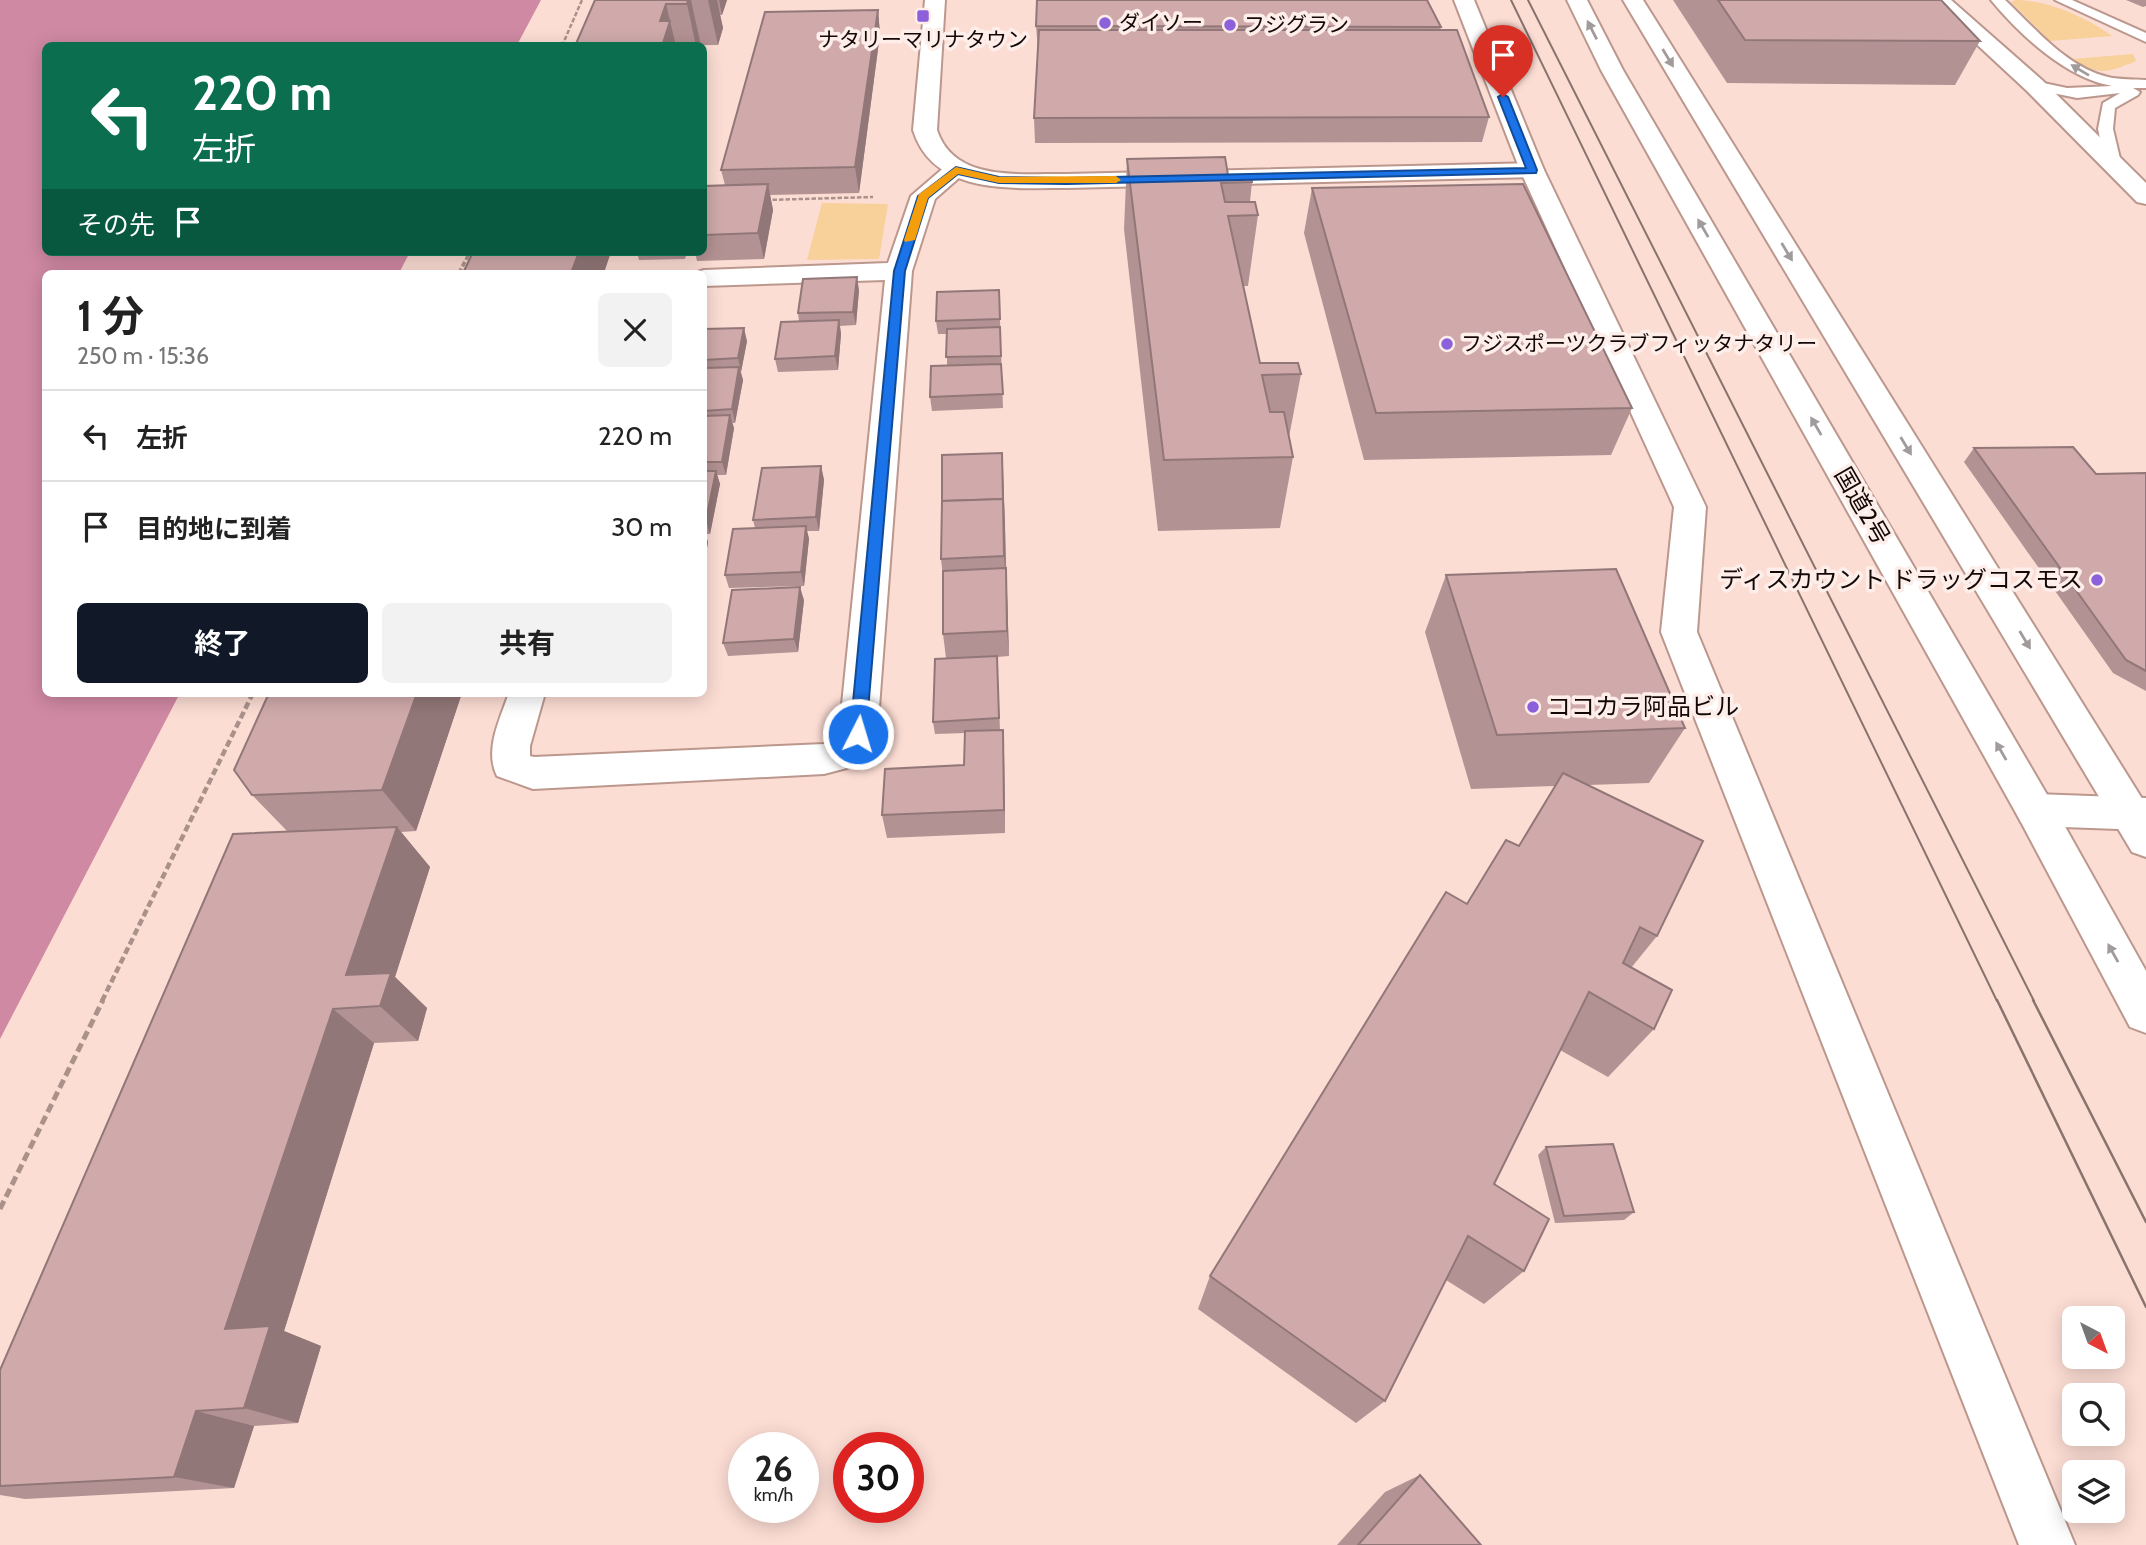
<!DOCTYPE html>
<html lang="ja">
<meta charset="utf-8">
<style>
body{margin:0;font-family:Cabin,"Noto Sans JP",sans-serif;background:#f2f2f2;color:#222;height:100vh;display:flex;flex-direction:column;font-size:26px;white-space:nowrap}
*{box-sizing:border-box;margin:0}
p{font-size:23px;color:#767676}
.icon{flex:none;width:38px;height:38px;fill:none;stroke:currentColor;stroke-width:2;stroke-linecap:round;stroke-linejoin:round}
.map{position:relative;flex:1;overflow:hidden}
.drawer{position:absolute;left:42px;top:270px;width:665px;height:427px;display:flex;flex-direction:column;background:#fff;border-radius:10px;box-shadow:0 4px 18px #0003}
.drawer>*{flex:none}
.hud{position:absolute;left:42px;top:42px;width:665px;height:214px;border-radius:10px;box-shadow:0 4px 18px #0003;background:#0b6e4f;color:#fff;overflow:hidden}
.needle{width:46px;rotate:139deg}
.fabs{position:absolute;left:2062px;top:1306px;display:grid;gap:14px}
.fabs a{display:grid;place-items:center;width:63px;height:63px;border-radius:10px;background:#fff;box-shadow:0 4px 18px #0003;font-size:35px}
.speed{position:absolute;left:728px;top:1432px;display:flex;gap:14px;font-size:35px;font-weight:700;text-align:center}
.speed>*{display:grid;place-content:center;width:91px;height:91px;border-radius:50%;background:#fff;box-shadow:0 4px 18px #0003;line-height:1}
.speed small{font-size:18px;font-weight:400}
.speed .limit{border:10px solid #d22;background:#fff;color:#111}
.pin{position:absolute;display:grid;place-items:center;width:60px;height:60px;color:#fff;margin:-72px -30px;border-radius:50% 50% 50% 0;rotate:-45deg;box-shadow:0 0 7px #0007}
.pin .icon{rotate:45deg}
.me{position:absolute;width:77px;margin:-38px;rotate:5deg;stroke-linejoin:round;filter:drop-shadow(0 0 5px #0008)}
.turn{display:flex;align-items:center;gap:24px;height:147px;padding:0 35px;font-size:32px}
.turn .icon{width:91px;height:91px;stroke-width:2.5}
.turn b{display:block;font-size:49px;line-height:60px}
.then{display:flex;align-items:center;height:66px;padding:0 35px;background:#0003;gap:14px;font-size:26px}
.round{display:grid;place-items:center;flex:none;width:74px;height:74px;border-radius:10px;background:#f2f2f2}
.summary{display:flex;align-items:center;justify-content:space-between;height:119px;padding:0 35px}
h1{font-size:42px;font-weight:700;line-height:52px}
.action{display:flex;gap:14px;margin-top:auto;padding:14px 35px}
.action a{flex:1;height:80px;border-radius:10px;background:#111827;color:#fff;font-size:28px;font-weight:700;line-height:80px;text-align:center}
.action a+a{background:#f2f2f2;color:#222}
ul{padding:0;list-style:none}
li{display:flex;align-items:center;gap:21px;height:91px;padding:0 35px;border-top:2px solid #e0e0e0}
li div{flex:1}
li b{display:block;font-size:26px}
li em{font-style:normal}
.map>svg:first-child{display:block}
.green{fill:#f7d09a}
.water{fill:#d089a3}
.lines{fill:none;stroke-linecap:round;stroke-linejoin:round}
.service-casing{stroke:#bb978d;stroke-width:4}
.minor-casing{stroke:#bb978d;stroke-width:4}
.tertiary-casing{stroke:#bb978d;stroke-width:4}
.trunk-casing{stroke:#bb978d;stroke-width:4}
.path-far3{stroke:#aa928b;stroke-width:2.5;stroke-dasharray:4.5 2;stroke-linecap:butt}
.path-far2{stroke:#aa928b;stroke-width:3.5;stroke-dasharray:5 2.5;stroke-linecap:butt}
.path-far1{stroke:#aa928b;stroke-width:4.5;stroke-dasharray:7 3.5;stroke-linecap:butt}
.path{stroke:#aa928b;stroke-width:5;stroke-dasharray:9 4.5;stroke-linecap:butt}
.service{fill:#fff;fill-rule:evenodd}
.minor{fill:#fff;fill-rule:evenodd}
.tertiary{fill:#fff;fill-rule:evenodd}
.trunk{fill:#fff;fill-rule:evenodd}
.tram-far1{stroke:#88736d;stroke-width:2}
.tram{stroke:#88736d;stroke-width:2.5}
.wall{fill:#b39293}
.shaded-wall{fill:#927778}
.building{fill:#d0aaab;stroke:#927778;stroke-width:2}
.oneway{fill:#a19c9b}
.route{fill:#1a73e8;stroke:#114b97;stroke-width:2}
.slow{fill:#f59e0b}
.poi-dot{fill:#8b60da;stroke:#feeeea;stroke-width:2.5}
.labels{text-anchor:middle;stroke-width:7;stroke-linejoin:round;paint-order:stroke}
.far-poi-label{font-size:21px;fill:#140806;stroke:#feeeea;text-anchor:start}
.street-label{font-size:24px;fill:#140806;stroke:#feeeea}
.poi-label{font-size:24px;fill:#140806;stroke:#feeeea;text-anchor:end}
</style>
<div class="map">
<svg width="2146" height="1545" viewBox="0 0 2146 1545">
<rect width="100%" height="100%" fill="#fcddd4"/>
<!-- green -->
<g class="green">
<path d="M2016,0C2048,0 2087,18 2112,36L2050,41L2011,2Z"/>
<path d="M2133,54L2136,61C2107,73 2100,76 2072,59Z"/>
<polygon points="822,203 888,204 879,259 807,260"/>
</g>
<!-- water -->
<polygon class="water" points="0,0 541,0 517,45 46,46 46,252 410,252 399,273 46,273 46,693 180,693 0,1039"/>
<g class="lines">
<defs>
<g id="service">
<path d="M1991,0H2005C2035,28 2066,67 2108,77C2120,80 2134,79 2146,80V88H2133L2140,92L2138,95L2115,108L2113,129L2122,167L2119,170H2109L2106,167L2098,129L2103,103L2120,93L2077,98L2029,88L2027,85L2034,81L2067,88L2112,86C2066,78 2020,35 1991,0Z"/>
<polygon points="2055,0 2072,0 2146,33 2146,42"/>
</g>
<g id="minor">
<polygon points="1454,0 1474,0 1544,170 1706,507 1697,632 2075,1545 2019,1545 1661,632 1674,507 1520,170"/>
<path d="M956,163L965,165L968,170L935,199L912,271L877,734L862,764L824,774L533,789L497,776C484,750 500,719 509,693H545L530,746V756L534,757L824,744L836,741L839,734L885,280L704,286V273H694L704,270L888,263L911,196L947,165Z"/>
</g>
<g id="tertiary">
<path d="M925,0H945L937,130C954,183 1022,173 1066,174L1532,163L1541,165L1544,170L1541,175L1532,177L1066,188C1011,188 933,195 913,130Z"/>
<polygon points="1929,0 1951,0 2042,80 2146,183 2146,204 2137,202 2026,90"/>
<polygon points="2035,794 2146,798 2146,830 2035,826 2021,822 2015,810 2021,798"/>
</g>
<g id="trunk">
<polygon points="1567,0 1587,0 1623,70 2049,798 2146,971 2146,1033 2130,1027 2021,822 1601,70"/>
<polygon points="1623,0 1643,0 2146,805 2146,857 2132,852"/>
</g>
</defs>
<!-- service casing -->
<use href="#service" class="service-casing"/>
<!-- minor casing -->
<use href="#minor" class="minor-casing"/>
<!-- tertiary casing -->
<use href="#tertiary" class="tertiary-casing"/>
<!-- trunk casing -->
<use href="#trunk" class="trunk-casing"/>
<!-- path-far3 -->
<g class="path-far3">
<polyline points="562,46 582,0"/>
<polyline points="766,200 873,197"/>
</g>
<!-- path-far2 -->
<polyline class="path-far2" points="459,273 470,252"/>
<!-- path-far1 -->
<polyline class="path-far1" points="102,1001 253,693"/>
<!-- path -->
<polyline class="path" points="0,1209 103,1000"/>
<!-- service -->
<use href="#service" class="service"/>
<!-- minor -->
<use href="#minor" class="minor"/>
<!-- tertiary -->
<use href="#tertiary" class="tertiary"/>
<!-- trunk -->
<use href="#trunk" class="trunk"/>
<!-- tram-far1 -->
<g class="tram-far1">
<polyline points="1511,0 1997,1001"/>
<polyline points="1528,0 2034,1001"/>
</g>
<!-- tram -->
<g class="tram">
<polyline points="1997,1000 2146,1307"/>
<polyline points="2033,1000 2146,1222"/>
</g>
</g>
<!-- wall -->
<g class="wall">
<polygon points="595,0 727,0 722,15 720,15 723,28 718,45 575,46"/>
<polygon points="1673,0 1941,0 1980,41 1955,85 1727,83"/>
<polygon points="2126,0 2146,0 2146,6 2143,7"/>
<polygon points="878,10 880,34 859,193 770,195 773,210 764,259 697,261 695,252 704,252 704,186 725,185 721,170"/>
<polygon points="1036,26 1441,27 1440,30 1489,117 1482,142 1035,143 1034,118 1038,50"/>
<polygon points="1127,159 1228,175 1252,182 1250,202 1258,215 1248,286 1243,286 1260,363 1301,374 1289,437 1293,457 1280,528 1158,531 1124,229"/>
<polygon points="1312,188 1632,408 1611,455 1364,460 1304,233"/>
<polygon points="637,252 687,252 685,259 639,260"/>
<polygon points="859,290 856,325 840,326 841,334 838,370 778,372 775,359 799,321 798,313"/>
<polygon points="999,290 1003,408 932,411 930,397 947,366 947,334 938,334 936,321"/>
<polygon points="704,329 747,341 741,372 743,380 735,423 732,423 734,428 726,475 717,475 720,484 710,534 705,534 708,542 704,565"/>
<polygon points="1974,448 2096,474 2146,473 2146,691 2113,673 1964,462"/>
<polygon points="821,466 824,480 819,531 807,531 809,539 804,586 729,588 725,575 755,528 753,520"/>
<polygon points="1003,466 1009,656 997,657 1000,730 1004,754 1005,833 887,838 882,815 964,765 965,733 935,734 933,722 946,658 943,634 943,577 941,559"/>
<polygon points="1446,575 1685,728 1649,783 1588,785 1657,936 1631,968 1654,1029 1608,1077 1560,1050 1494,1184 1524,1271 1484,1304 1446,1280 1385,1401 1356,1423 1198,1309 1210,1276 1467,904 1519,846 1555,786 1471,789 1425,632"/>
<polygon points="804,600 798,652 728,656 723,643"/>
<polygon points="462,693 416,831 401,832 430,867 395,977 427,1008 418,1041 374,1043 284,1331 321,1346 298,1423 254,1426 234,1488 25,1499 0,1495 0,1370 288,832 252,795"/>
<polygon points="1546,1147 1634,1212 1624,1220 1555,1223 1538,1155"/>
<polygon points="1420,1475 1481,1545 1337,1545 1385,1492"/>
</g>
<!-- shaded-wall -->
<g class="shaded-wall">
<polygon points="688,0 691,0 701,46 696,46 687,4"/>
<polygon points="708,0 717,0 723,28 718,45"/>
<polygon points="719,0 727,0 722,15"/>
<polygon points="666,4 676,46 662,46 660,21"/>
<polygon points="878,10 880,34 859,193 855,167"/>
<polygon points="768,184 773,210 764,259 758,233"/>
<polygon points="579,252 611,252 604,273 571,273"/>
<polygon points="857,277 859,290 856,325 853,312"/>
<polygon points="839,320 841,334 838,370 835,356"/>
<polygon points="744,328 747,341 741,372 738,358"/>
<polygon points="739,367 743,380 735,423 732,409"/>
<polygon points="730,415 734,428 726,475 722,462"/>
<polygon points="1002,453 1005,525 1006,582 1004,556"/>
<polygon points="821,466 824,480 819,531 816,517"/>
<polygon points="716,471 720,484 710,534 706,520"/>
<polygon points="806,526 809,539 804,586 801,572"/>
<polygon points="704,530 708,542 704,565"/>
<polygon points="1006,568 1007,594 1009,656 1007,631"/>
<polygon points="800,587 804,600 798,652 794,639"/>
<polygon points="417,693 462,693 416,831 382,790"/>
<polygon points="1003,730 1004,754 1005,833 1004,810"/>
<polygon points="397,827 430,867 395,977 427,1008 418,1041 346,975"/>
<polygon points="333,1009 374,1043 284,1331 321,1346 298,1423 244,1408 225,1329"/>
<polygon points="196,1411 254,1426 234,1488 174,1477"/>
</g>
<!-- building -->
<g class="building">
<polygon points="595,0 688,0 687,4 666,4 660,21 670,21 662,46 575,46"/>
<polygon points="1037,0 1427,0 1441,27 1036,26"/>
<polygon points="1718,0 1941,0 1980,41 1745,40"/>
<polygon points="878,10 855,167 721,170 765,12"/>
<polygon points="1039,30 1457,30 1489,117 1034,118"/>
<polygon points="1225,157 1228,175 1251,175 1252,182 1221,183 1225,202 1255,202 1258,215 1228,216 1260,363 1298,363 1301,374 1262,375 1270,412 1284,412 1293,457 1164,460 1127,159"/>
<polygon points="768,184 758,233 704,235 704,186"/>
<polygon points="1523,184 1632,408 1376,413 1312,188"/>
<polygon points="473,252 579,252 571,273 463,273"/>
<polygon points="857,277 853,312 798,313 803,279"/>
<polygon points="999,290 1000,319 936,321 937,292"/>
<polygon points="839,320 835,356 775,359 781,322"/>
<polygon points="1000,327 1001,356 946,357 947,329"/>
<polygon points="744,328 738,358 704,360 704,329"/>
<polygon points="1001,364 1003,394 930,397 931,366"/>
<polygon points="739,367 732,409 704,411 704,368"/>
<polygon points="730,415 722,462 704,462 704,416"/>
<polygon points="2073,447 2096,474 2146,473 2146,671 2126,660 1974,448"/>
<polygon points="1002,453 1003,499 942,501 942,504 942,455"/>
<polygon points="821,466 816,517 753,520 762,468"/>
<polygon points="704,471 716,471 706,520 704,521"/>
<polygon points="1003,499 1004,556 941,559 942,501"/>
<polygon points="806,526 801,572 725,575 733,529"/>
<polygon points="1006,568 1007,631 943,634 943,571"/>
<polygon points="1616,569 1685,728 1497,735 1446,575"/>
<polygon points="800,587 794,639 723,643 732,590"/>
<polygon points="997,656 999,718 933,722 935,659"/>
<polygon points="269,693 417,693 382,790 252,795 234,770"/>
<polygon points="1003,730 1004,810 882,815 885,769 964,765 965,731"/>
<polygon points="1563,773 1703,841 1657,936 1640,927 1623,963 1672,990 1654,1029 1589,992 1494,1184 1549,1219 1524,1271 1468,1236 1385,1401 1210,1276 1446,892 1467,904 1506,840 1519,846"/>
<polygon points="397,827 346,975 391,973 380,1006 333,1009 225,1329 270,1326 244,1408 196,1411 174,1477 0,1486 0,1370 233,834"/>
<polygon points="1613,1144 1634,1212 1564,1216 1546,1147"/>
<polygon points="1420,1475 1481,1545 1358,1545"/>
</g>
<!-- one-way arrows -->
<defs><path id="oneway-solid" d="M-6-.8H1V-3.2L6.5 0L1 3.2V.8H-6Z" transform="scale(1.75)"/></defs>
<g class="oneway">
<use href="#oneway-solid" transform="translate(1592 30) rotate(-117)"/>
<use href="#oneway-solid" transform="translate(1668 58) rotate(59)"/>
<use href="#oneway-solid" transform="translate(2080 70) rotate(-149)"/>
<use href="#oneway-solid" transform="translate(1703 228) rotate(-120)"/>
<use href="#oneway-solid" transform="translate(1787 252) rotate(59)"/>
<use href="#oneway-solid" transform="translate(1816 426) rotate(-120)"/>
<use href="#oneway-solid" transform="translate(1906 446) rotate(59)"/>
<use href="#oneway-solid" transform="translate(2025 640) rotate(59)"/>
<use href="#oneway-solid" transform="translate(2001 751) rotate(-120)"/>
<use href="#oneway-solid" transform="translate(2113 953) rotate(-119)"/>
</g>
<!-- route -->
<polygon class="route" points="1503,94 1508,97 1537,170 1536,173 1066,184 999,183 958,174 928,198 905,271 866,734 864,738 853,738 850,734 894,271 918,196 956,167 999,177 1066,178 1526,168 1498,97"/>
<!-- slow -->
<polygon class="slow" points="956,167 999,177 1116,176 1121,180 1116,183 999,183 958,174 928,198 915,240 905,242 904,240 919,194"/>
<!-- markers -->
<g class="poi-dot">
<rect x="916" y="9" width="14" height="14" rx="3.5"/>
<circle cx="1105" cy="23" r="7"/>
<circle cx="1230" cy="25" r="7"/>
<circle cx="1447" cy="344" r="7"/>
<circle cx="2097" cy="580" r="7"/>
<circle cx="1533" cy="707" r="7"/>
</g>
<g class="labels">
<!-- far-poi labels -->
<g class="far-poi-label">
<text x="1119" y="30">ダイソー</text>
<text x="1244" y="32">フジグラン</text>
<text x="923" y="47" text-anchor="middle">ナタリーマリナタウン</text>
<text x="1461" y="351">フジスポーツクラブフィッタナタリー</text>
</g>
<!-- street labels -->
<g class="street-label">
<text transform="translate(1862 506) rotate(60)" y="8">国道2号</text>
</g>
<!-- poi labels -->
<g class="poi-label">
<text x="2083" y="588">ディスカウント ドラッグコスモス</text>
<text x="1547" y="715" text-anchor="start">ココカラ阿品ビル</text>
</g>
</g>
</svg>
<div class="fabs">
<a><svg class="needle" viewBox="-14 -14 28 28"><path d="M0-13l5 13h-10z" fill="#e53935"/><path d="M0 13l5-13h-10z" fill="#767676"/></svg></a>
<a><svg class="icon" aria-label="search" viewBox="0 0 24 24"><circle cx="10" cy="10" r="6"/><path d="M15 15l6 6"/></svg></a>
<a><svg class="icon" aria-label="layers" viewBox="0 0 24 24"><path d="M12 4l9 5-9 5-9-5zM3 14l9 5 9-5"/></svg></a>
</div>
<div class="speed"><div>26<small>km/h</small></div><div class="limit">30</div></div>
<div class="pin" style="left:1503px;top:97px;background:#d93025"><svg class="icon" aria-label="arrive" viewBox="0 0 24 24"><path d="M6 21V4h12l-3 4 3 4H6"/></svg></div>
<svg class="me" style="left:858px;top:734px" viewBox="-20 -20 40 40"><circle r="17" fill="#1a73e8" stroke="#fff" stroke-width="3"/><path d="M0-11L8 9 0 5-8 9z" fill="#fff"/></svg>
<div class="hud">
<div class="turn"><svg class="icon" aria-label="left" viewBox="0 0 24 24"><path d="M17 20v-9H6M10 6l-5 5 5 5"/></svg><div><b>220 m</b>左折</div></div>
<div class="then">その先<svg class="icon" aria-label="arrive" viewBox="0 0 24 24"><path d="M6 21V4h12l-3 4 3 4H6"/></svg></div>
</div>
<section class="drawer">
<div class="summary"><div><h1>1 分</h1><p>250 m · 15:36</p></div><a class="round"><svg class="icon" aria-label="close" viewBox="0 0 24 24"><path d="M6 6l12 12M18 6L6 18"/></svg></a></div>
<ul>
<li><svg class="icon" aria-label="left" viewBox="0 0 24 24"><path d="M17 20v-9H6M10 6l-5 5 5 5"/></svg><div><b>左折</b></div><em>220 m</em></li>
<li><svg class="icon" aria-label="arrive" viewBox="0 0 24 24"><path d="M6 21V4h12l-3 4 3 4H6"/></svg><div><b>目的地に到着</b></div><em>30 m</em></li>
</ul>
<div class="action"><a>終了</a><a>共有</a></div>
</section>
</div>
